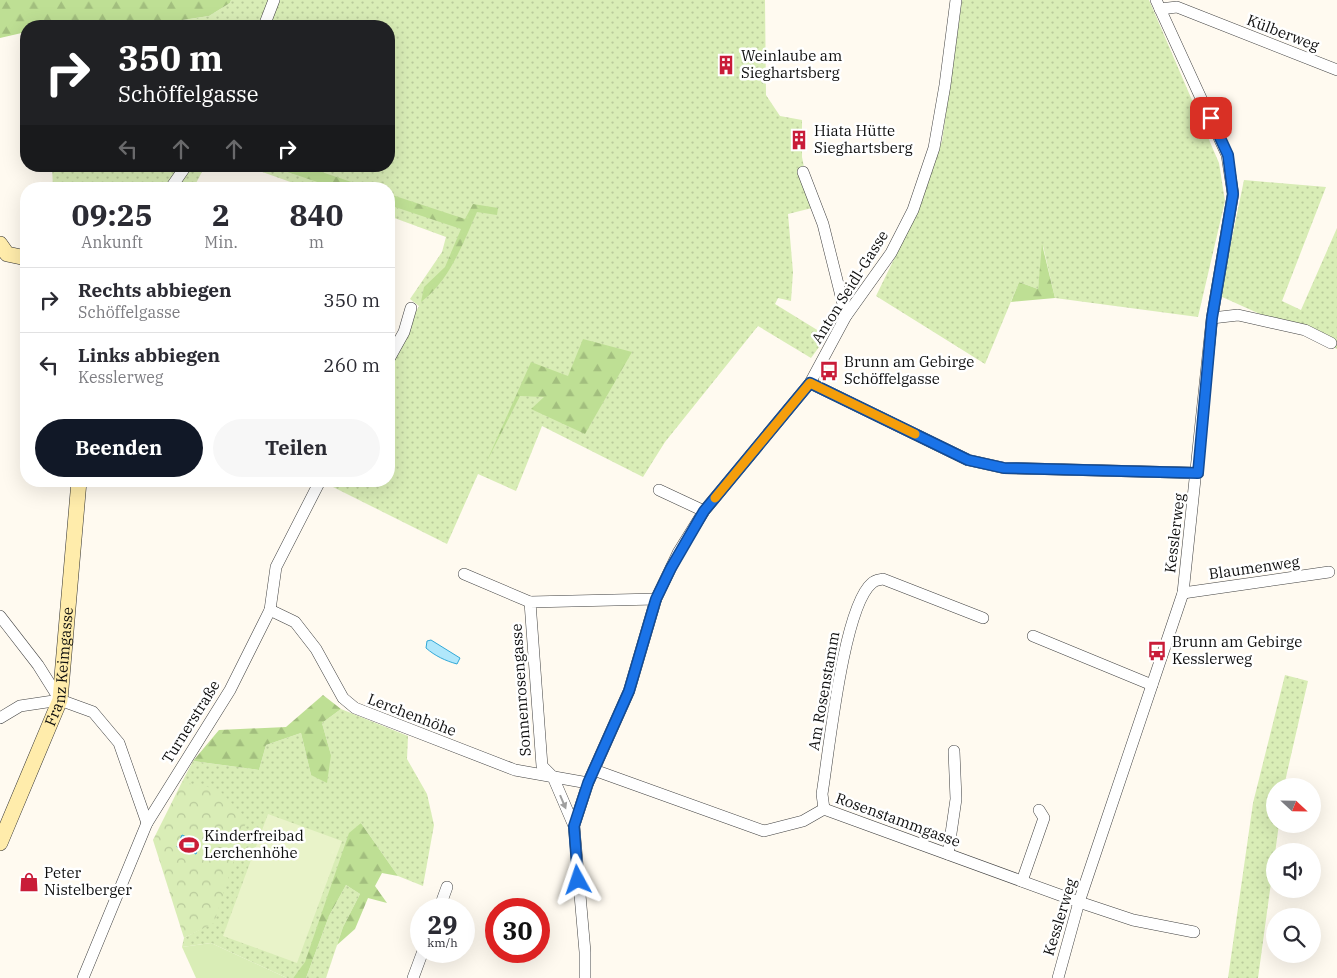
<!DOCTYPE html>
<html lang="de">
<meta charset="utf-8">
<style>
body{margin:0;font-family:"IBM Plex Serif",serif;background:#f7f7f7;color:#2b2b33;height:100vh;display:flex;flex-direction:column;font-size:19px;white-space:nowrap}
*{box-sizing:border-box;margin:0}
p{font-size:16px;color:#7c7c81}
.icon{flex:none;width:28px;height:28px;fill:none;stroke:currentColor;stroke-width:2;stroke-linecap:round;stroke-linejoin:round}
.map{position:relative;flex:1;overflow:hidden}
.side{position:absolute;left:20px;top:182px;width:375px;height:305px;display:flex;flex-direction:column;background:#fff;border-radius:20px;box-shadow:0 5px 20px #0002}
.side>*{flex:none}
.top-card{position:absolute;left:20px;top:20px;width:375px;height:152px;border-radius:20px;box-shadow:0 5px 20px #0002;background:#202124;color:#fff;overflow:hidden}
.needle{width:32px;rotate:112deg}
.fabs{position:absolute;left:1266px;top:778px;display:grid;gap:10px}
.fabs a{display:grid;place-items:center;width:55px;height:55px;border-radius:50%;background:#fff;box-shadow:0 5px 20px #0002;font-size:25px}
.speed{position:absolute;left:410px;top:898px;display:flex;gap:10px;font-size:25px;font-weight:700;text-align:center}
.speed>*{display:grid;place-content:center;width:65px;height:65px;border-radius:50%;background:#fff;box-shadow:0 5px 20px #0002;line-height:1}
.speed small{font-size:12px;font-weight:400}
.speed .limit{border:8px solid #d22;background:#fff;color:#111}
.pin{position:absolute;display:grid;place-items:center;width:42px;height:42px;color:#fff;margin:-21px;border-radius:10px;box-shadow:0 2px 8px #0006}
.me{position:absolute;width:55px;margin:-28px;rotate:355deg;stroke-linejoin:round;filter:drop-shadow(0 0 4px #0008)}
.turn{display:flex;align-items:center;gap:18px;height:105px;padding:0 15px;font-size:22px}
.turn .icon{width:65px;height:65px;stroke-width:2.5}
.turn b{display:block;font-size:35px;line-height:42px}
.lanes{display:flex;align-items:center;height:48px;padding:0 15px;background:#0003;justify-content:center;gap:25px;direction:ltr}
.lanes .off{opacity:.35}
.eta{display:flex;justify-content:space-evenly;align-items:center;height:85px;text-align:center}
.eta b{font-size:30px;font-weight:700;line-height:35px}
.cta{display:flex;gap:10px;margin-top:auto;padding:10px 15px}
.cta a{flex:1;height:58px;border-radius:30px;background:#111827;color:#fff;font-size:20px;font-weight:700;line-height:58px;text-align:center}
.cta a+a{background:#f7f7f7;color:#2b2b33}
ul{padding:0;list-style:none}
li{display:flex;align-items:center;gap:15px;height:65px;padding:0 15px;border-top:1px solid #e1e1e2}
li div{flex:1}
li b{display:block;font-size:19px}
li em{font-style:normal}
.map>svg:first-child{display:block}
.grass{fill:url(#grass-dots)}
.forest{fill:url(#forest-firs)}
.park{fill:url(#park-crowns)}
.garden{fill:#d9edb6}
.pitch{fill:#e9f3c9}
.water{fill:#b0e7fb;stroke:#32a8d7}
.lines{fill:none;stroke-linecap:round;stroke-linejoin:round}
.minor-casing{stroke:#414141;stroke-width:12}
.secondary-casing{stroke:#303030;stroke-width:16}
.minor{stroke:#fff;stroke-width:11}
.secondary{stroke:#ffecab;stroke-width:15}
.oneway{fill:#9f9f9f}
.route-casing{stroke:#114b97;stroke-width:12}
.route{stroke:#1a73e8;stroke-width:9}
.slow{stroke:#f59e0b;stroke-width:9}
.labels{text-anchor:middle;stroke-width:5;stroke-linejoin:round;paint-order:stroke}
.street-label{font-size:15px;fill:#0e0e0e;stroke:#fff}
.poi-label{font-size:15px;fill:#0e0e0e;stroke:#fff;text-anchor:start}
</style>
<div class="map">
<svg width="1337" height="978" viewBox="0 0 1337 978">
<defs>
<pattern id="grass-dots" width="8" height="8" patternUnits="userSpaceOnUse" patternTransform="scale(1.25)"><rect width="8" height="8" fill="#d9edb6"/><path d="M2 2h.1M6 6h.1" fill="none" stroke="#b9ca9b" stroke-width="1.8" stroke-linecap="round"/></pattern>
<pattern id="forest-firs" width="22" height="20" patternUnits="userSpaceOnUse" patternTransform="scale(1.25)"><rect width="22" height="20" fill="#bedf94"/><path d="M5 1l3.5 6h-7zM16 11l3.5 6h-7z" fill="#a2be7e"/></pattern>
<pattern id="park-crowns" width="20" height="18" patternUnits="userSpaceOnUse" patternTransform="scale(1.25)"><rect width="20" height="18" fill="#d9edb6"/><path d="M2 6a3 3 0 1 1 6 0M12 15a3 3 0 1 1 6 0" fill="none" stroke="#b9ca9b"/></pattern>
</defs>
<rect width="100%" height="100%" fill="#fffaf0"/>
<!-- grass -->
<g class="grass">
<polygon points="231,0 765,0 766,95 780,116 802,120 802,157 812,208 788,214 793,272 791,301 778,298 775,304 827,336 811,358 758,326 665,442 643,477 542,426 516,491 478,474 447,544 329,485 331,481 389,481 389,363 419,306 410,299 442,252 446,237 389,216 389,189 310,189 246,166 389,166 389,26 143,26 209,16 230,3"/>
<polygon points="962,0 1149,0 1219,163 1225,201 1198,317 1055,298 1043,246 1038,289 1019,282 985,364 876,296 920,206 942,141"/>
<polygon points="52,166 205,166 193,189 53,189"/>
<polygon points="1244,180 1326,187 1282,301 1301,310 1337,228 1337,349 1220,296"/>
<polygon points="1285,675 1308,681 1284,786 1275,786 1275,824 1279,824 1258,978 1228,978 1253,803"/>
<polygon points="341,709 408,736 407,759 427,794 434,825 423,886 398,876 361,823 305,963 293,978 287,978 211,943 182,947 184,938 214,922 182,782 193,761 259,770 266,745 301,733 311,775 331,755 322,723"/>
<polygon points="346,885 360,894 343,927 326,978 306,978 329,916"/>
</g>
<!-- forest -->
<g class="forest">
<polygon points="0,0 231,0 230,3 209,16 143,26 80,26 72,21 51,26 26,26 26,32 0,38"/>
<polygon points="270,166 304,166 372,189 338,189"/>
<path d="M389,194L465,219L473,204L498,208L497,215L477,212C462,245 450,280 421,302L424,287L445,267L461,229L389,205Z"/>
<polygon points="1042,244 1055,298 1011,302 1019,282 1038,289"/>
<polygon points="583,339 632,352 585,434 531,409 544,397 520,396 486,463 531,362 568,376"/>
<polygon points="323,695 341,709 322,723 331,755 327,783 311,775 301,733 266,745 259,770 193,761 219,730 286,727"/>
<polygon points="361,823 398,876 382,873 375,886 387,903 368,898 355,929 337,945 343,927 360,894 346,885 329,916 306,978 293,978 305,962 349,833"/>
</g>
<!-- park -->
<polygon class="park" points="182,782 218,789 247,819 214,923 184,938 153,840"/>
<!-- garden -->
<polygon class="garden" points="211,943 287,978 196,978 182,947"/>
<!-- pitch -->
<polygon class="pitch" points="268,814 342,841 297,963 223,936"/>
<!-- water -->
<g class="water">
<path d="M431,640L460,658L457,664C446,661 435,656 426,648L427,641Z"/>
<polygon points="182,835 200,843 196,854 177,847"/>
</g>
<g class="lines">
<defs>
<g id="minor">
<polyline points="1160,9 1177,7 1337,70"/>
<polyline points="264,26 274,0"/>
<polyline points="803,172 823,224 846,316"/>
<polyline points="170,189 186,166"/>
<polyline points="1212,318 1238,315 1305,330 1331,343"/>
<polyline points="389,359 404,332 411,308"/>
<polyline points="810,383 968,460 1004,468 1198,473"/>
<polyline points="659,490 704,511"/>
<polyline points="464,574 530,602"/>
<polyline points="1183,593 1329,572"/>
<polyline points="270,610 295,622 316,649 343,698 355,708 515,770 588,783"/>
<polyline points="0,616 38,665 60,700"/>
<polyline points="1033,636 1152,685"/>
<polyline points="0,718 20,706 60,700 93,712 119,743 147,823"/>
<polyline points="594,770 764,831 803,821 824,809 1079,902 1133,920 1194,932"/>
<path d="M824,809L822,794C829,752 843,607 872,583C875,580 879,580 883,579L983,618"/>
<polyline points="574,826 553,777 542,766 530,602 656,599"/>
<polyline points="948,854 956,799 954,751"/>
<polyline points="1022,881 1044,818 1039,810"/>
<polyline points="439,909 447,887"/>
<polyline points="83,978 147,823 230,690 270,610 276,567 320,481"/>
<polyline points="413,978 423,951"/>
<polyline points="585,978 585,952 574,826 588,783 629,691 656,599 678,553 704,511 810,383 846,316 891,253 913,210 934,148 945,85 956,0"/>
<polyline points="1058,978 1079,902 1183,593 1212,318 1233,194 1227,155 1156,0"/>
</g>
<g id="secondary">
<polyline points="0,244 7,254 26,258"/>
<path id="s1" d="M0,843L60,700L79,481"/>
</g>
</defs>
<!-- minor casing -->
<use href="#minor" class="minor-casing"/>
<!-- secondary casing -->
<use href="#secondary" class="secondary-casing"/>
<!-- minor -->
<use href="#minor" class="minor"/>
<!-- secondary -->
<use href="#secondary" class="secondary"/>
</g>
<!-- one-way arrows -->
<defs><path id="oneway-solid" d="M-6-.8H1V-3.2L6.5 0L1 3.2V.8H-6Z" transform="scale(1.25)"/></defs>
<use class="oneway" href="#oneway-solid" transform="translate(563 802) rotate(67)"/>
<g class="lines">
<defs>
<polyline id="route" points="578,880 574,826 588,783 629,691 656,599 671,568 704,511 810,383 968,460 1004,468 1198,473 1212,318 1233,194 1228,155 1211,118"/>
</defs>
<!-- route casing -->
<use href="#route" class="route-casing"/>
<!-- route -->
<use href="#route" class="route"/>
<!-- slow -->
<polyline class="slow" points="715,498 810,383 915,434"/>
</g>
<!-- icons -->
<defs>
<symbol id="building-bare" viewBox="-9 -9 18 18"><path d="M-4-6H4V6H1V3H-1V6H-4ZM-2.5-4.3h1.7v1.8h-1.7ZM.8-4.3h1.7v1.8H.8ZM-2.5-1h1.7V.8h-1.7ZM.8-1h1.7V.8H.8Z" fill="#c91c38" stroke="#fff" stroke-width="2.5" paint-order="stroke"/></symbol>
<symbol id="bus-bare" viewBox="-9 -9 18 18"><path d="M-5-6H5V4H4V6H2V4H-2V6H-4V4H-5ZM-3.5-4V0h7V-4ZM-3.5 1.2v1.5H-2V1.2ZM2 1.2v1.5H3.5V1.2Z" fill="#c91c38" stroke="#fff" stroke-width="2.5" paint-order="stroke"/></symbol>
<symbol id="stadium-bare" viewBox="-9 -9 18 18"><path d="M0-5a6.5 5 0 1 0 0 10a6.5 5 0 1 0 0-10ZM-3.5-1.8h7v3.6h-7Z" fill="#c91c38" stroke="#fff" stroke-width="2.5" paint-order="stroke"/></symbol>
<symbol id="shop-bare" viewBox="-9 -9 18 18"><path d="M-5-2.5h2.3a2.7 3.5 0 0 1 5.4 0H5L5.5 6h-11ZM-1.5-2.5h3a1.5 2.3 0 0 0-3 0Z" fill="#c91c38" stroke="#fff" stroke-width="2.5" paint-order="stroke"/></symbol>
</defs>
<g fill-rule="evenodd">
<use href="#building-bare" x="712" y="51" width="28" height="28"/>
<use href="#building-bare" x="785" y="126" width="28" height="28"/>
<use href="#bus-bare" x="815" y="357" width="28" height="28"/>
<use href="#bus-bare" x="1143" y="637" width="28" height="28"/>
<use href="#stadium-bare" x="175" y="831" width="28" height="28"/>
<use href="#shop-bare" x="15" y="868" width="28" height="28"/>
</g>
<g class="labels">
<!-- street labels -->
<g class="street-label">
<text transform="translate(1283 33) rotate(21)" y="5">Külberweg</text>
<text transform="translate(850 287) rotate(-58)" y="5">Anton Seidl-Gasse</text>
<text transform="translate(1175 533) rotate(-83)" y="5">Kesslerweg</text>
<text transform="translate(1254 568) rotate(-8)" y="5">Blaumenweg</text>
<text dy="5" stroke="none"><textPath href="#s1" startOffset="188">Franz Keimgasse</textPath></text>
<text transform="translate(521 690) rotate(-94)" y="5">Sonnenrosengasse</text>
<text transform="translate(824 691) rotate(-80)" y="5">Am Rosenstamm</text>
<text transform="translate(412 715) rotate(21)" y="5">Lerchenhöhe</text>
<text transform="translate(191 722) rotate(-58)" y="5">Turnerstraße</text>
<text transform="translate(898 820) rotate(20)" y="5">Rosenstammgasse</text>
<text transform="translate(1060 917) rotate(-73)" y="5">Kesslerweg</text>
</g>
<!-- poi labels -->
<g class="poi-label">
<text x="741" y="61">Weinlaube am<tspan x="741" dy="17">Sieghartsberg</tspan></text>
<text x="814" y="136">Hiata Hütte<tspan x="814" dy="17">Sieghartsberg</tspan></text>
<text x="844" y="367">Brunn am Gebirge<tspan x="844" dy="17">Schöffelgasse</tspan></text>
<text x="1172" y="647">Brunn am Gebirge<tspan x="1172" dy="17">Kesslerweg</tspan></text>
<text x="204" y="841">Kinderfreibad<tspan x="204" dy="17">Lerchenhöhe</tspan></text>
<text x="44" y="878">Peter<tspan x="44" dy="17">Nistelberger</tspan></text>
</g>
</g>
</svg>
<div class="fabs">
<a><svg class="needle" viewBox="-14 -14 28 28"><path d="M0-13l5 13h-10z" fill="#e53935"/><path d="M0 13l5-13h-10z" fill="#7c7c81"/></svg></a>
<a><svg class="icon" aria-label="sound" viewBox="0 0 24 24"><path d="M4 9h4l5-4v14l-5-4H4zM17 9q2 3 0 6"/></svg></a>
<a><svg class="icon" aria-label="search" viewBox="0 0 24 24"><circle cx="10" cy="10" r="6"/><path d="M15 15l6 6"/></svg></a>
</div>
<div class="speed"><div>29<small>km/h</small></div><div class="limit">30</div></div>
<div class="pin" style="left:1211px;top:118px;background:#d93025"><svg class="icon" aria-label="arrive" viewBox="0 0 24 24"><path d="M6 21V4h12l-3 4 3 4H6"/></svg></div>
<svg class="me" style="left:578px;top:880px" viewBox="-20 -20 40 40"><path d="M0-17L14 15 0 8-14 15z" fill="#1a73e8" stroke="#fff" stroke-width="4"/></svg>
<div class="top-card">
<div class="turn"><svg class="icon" aria-label="right" viewBox="0 0 24 24"><path d="M7 20v-9h11M14 6l5 5-5 5"/></svg><div><b>350 m</b>Schöffelgasse</div></div>
<div class="lanes"><svg class="icon off" aria-label="left" viewBox="0 0 24 24"><path d="M17 20v-9H6M10 6l-5 5 5 5"/></svg><svg class="icon off" aria-label="ahead" viewBox="0 0 24 24"><path d="M12 20V5M6 11l6-6 6 6"/></svg><svg class="icon off" aria-label="ahead" viewBox="0 0 24 24"><path d="M12 20V5M6 11l6-6 6 6"/></svg><svg class="icon" aria-label="right" viewBox="0 0 24 24"><path d="M7 20v-9h11M14 6l5 5-5 5"/></svg></div>
</div>
<section class="side">
<div class="eta">
<div><b>09:25</b><p>Ankunft</p></div>
<div><b>2</b><p>Min.</p></div>
<div><b>840</b><p>m</p></div>
</div>
<ul>
<li><svg class="icon" aria-label="right" viewBox="0 0 24 24"><path d="M7 20v-9h11M14 6l5 5-5 5"/></svg><div><b>Rechts abbiegen</b><p>Schöffelgasse</p></div><em>350 m</em></li>
<li><svg class="icon" aria-label="left" viewBox="0 0 24 24"><path d="M17 20v-9H6M10 6l-5 5 5 5"/></svg><div><b>Links abbiegen</b><p>Kesslerweg</p></div><em>260 m</em></li>
</ul>
<div class="cta"><a>Beenden</a><a>Teilen</a></div>
</section>
</div>
